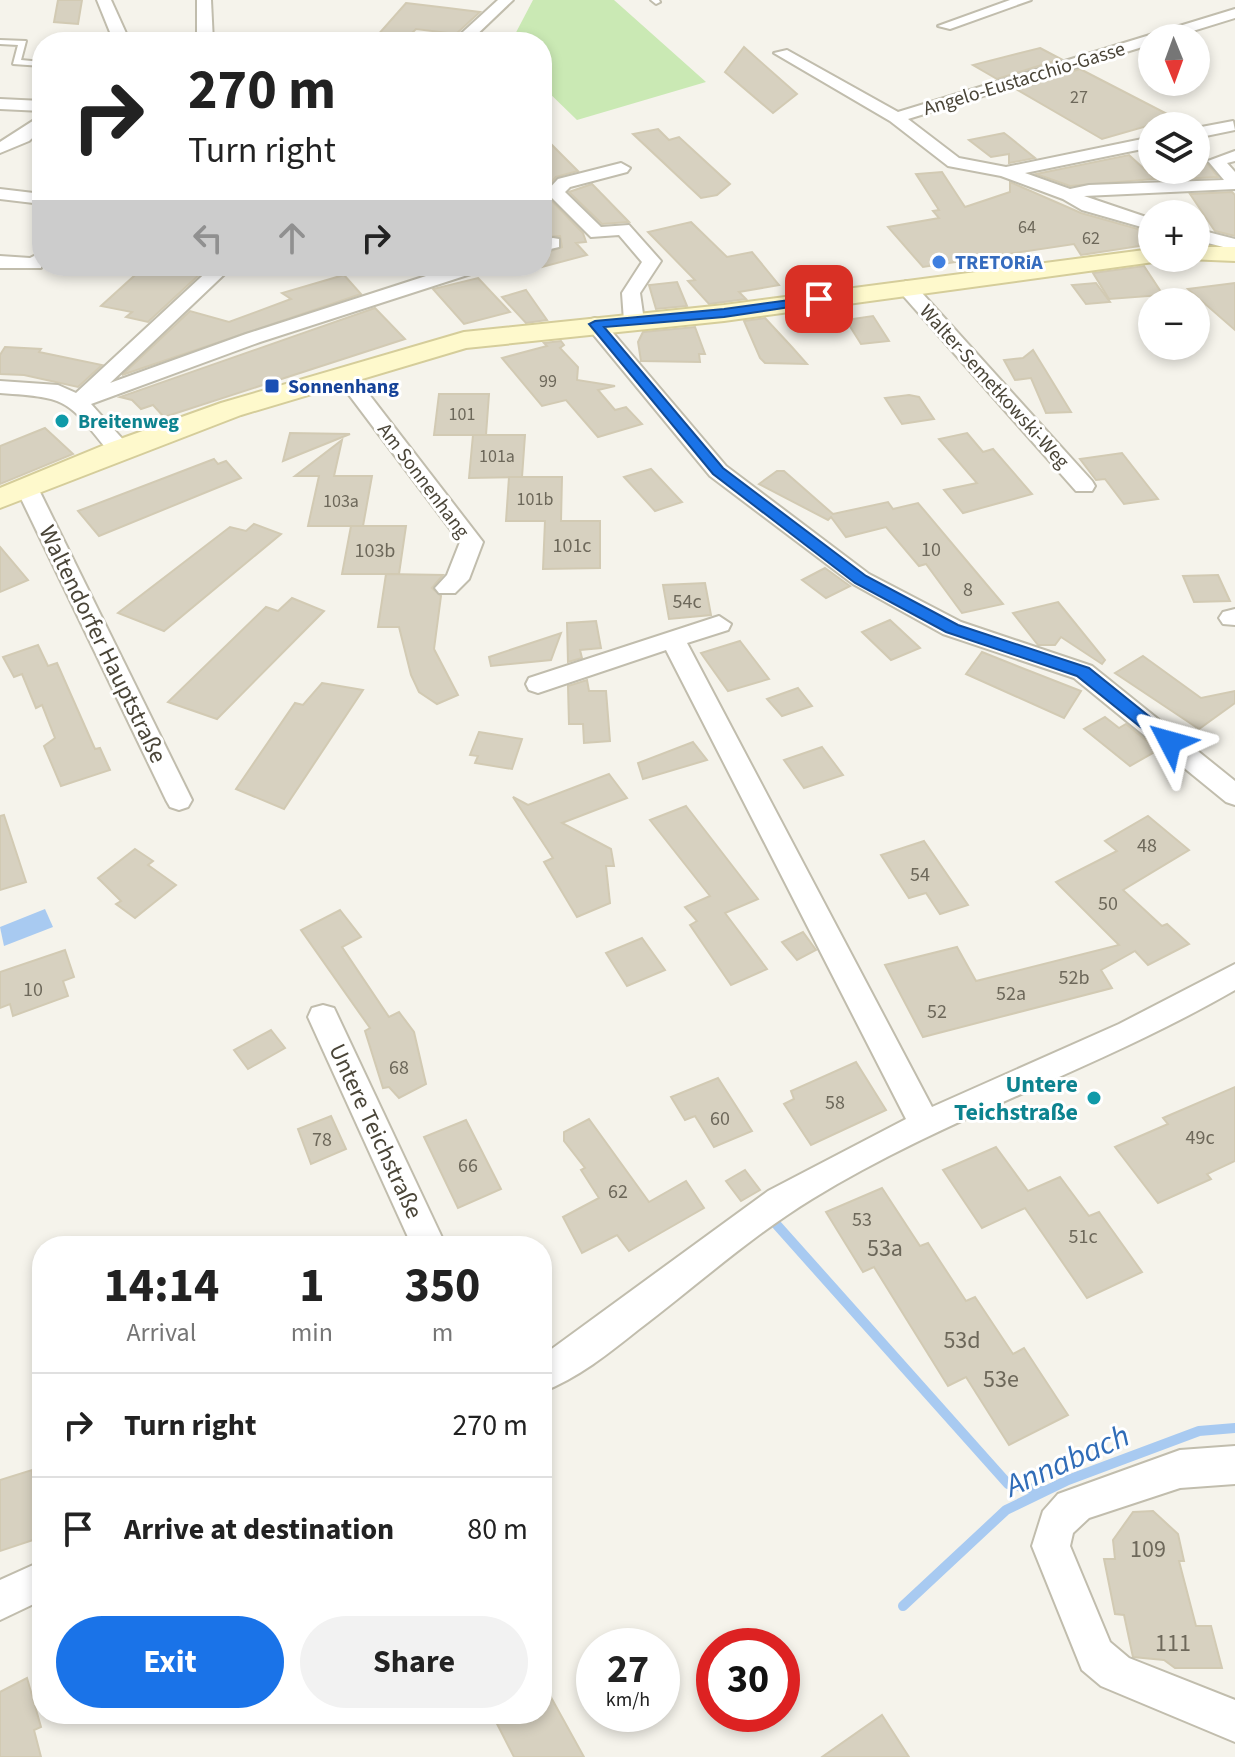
<!DOCTYPE html>
<meta charset="utf-8">
<style>
body{margin:0;font-family:"Source Sans 3",sans-serif;background:#f2f2f2;color:#222;height:100vh;display:flex;flex-direction:column;font-size:30px;white-space:nowrap}
*{box-sizing:border-box;margin:0}
p{font-size:26px;color:#767676}
.icon{flex:none;width:44px;height:44px;fill:none;stroke:currentColor;stroke-width:2;stroke-linecap:round;stroke-linejoin:round}
.map{position:relative;flex:1;overflow:hidden}
.sheet{position:absolute;left:32px;top:1236px;width:520px;height:488px;display:flex;flex-direction:column;background:#fff;border-radius:32px;box-shadow:0 4px 12px #0003}
.sheet>*{flex:none}
.guide{position:absolute;left:32px;top:32px;width:520px;height:244px;border-radius:32px;box-shadow:0 4px 12px #0003;background:#fff;color:#222;overflow:hidden}
.needle{width:52px;rotate:179deg}
.controls{position:absolute;left:1138px;top:24px;display:grid;gap:16px}
.controls a{display:grid;place-items:center;width:72px;height:72px;border-radius:50%;background:#fff;box-shadow:0 4px 12px #0003;font-size:40px}
.speed{position:absolute;left:576px;top:1628px;display:flex;gap:16px;font-size:40px;font-weight:700;text-align:center}
.speed>*{display:grid;place-content:center;width:104px;height:104px;border-radius:50%;background:#fff;box-shadow:0 4px 12px #0003;line-height:1}
.speed small{font-size:20px;font-weight:400}
.speed .limit{border:12px solid #d22;background:#fff;color:#111}
.pin{position:absolute;display:grid;place-items:center;width:68px;height:68px;color:#fff;margin:-34px;border-radius:16px;box-shadow:0 4px 12px #0006}
.me{position:absolute;width:88px;margin:-44px;rotate:309deg;stroke-linejoin:round;filter:drop-shadow(0 0 6px #0008)}
.turn{display:flex;align-items:center;gap:28px;height:168px;padding:0 24px;font-size:36px}
.turn .icon{width:104px;height:104px;stroke-width:2.5}
.turn b{display:block;font-size:56px;line-height:68px}
.lanes{display:flex;align-items:center;height:76px;padding:0 24px;background:#0003;justify-content:center;gap:40px;direction:ltr}
.lanes .off{opacity:.35}
.eta{display:flex;justify-content:space-evenly;align-items:center;height:136px;text-align:center}
.eta b{font-size:48px;font-weight:700;line-height:56px}
.action{display:flex;gap:16px;margin-top:auto;padding:16px 24px}
.action a{flex:1;height:92px;border-radius:48px;background:#1a73e8;color:#fff;font-size:32px;font-weight:700;line-height:92px;text-align:center}
.action a+a{background:#f2f2f2;color:#222}
ul{padding:0;list-style:none}
li{display:flex;align-items:center;gap:24px;height:104px;padding:0 24px;border-top:2px solid #e0e0e0}
li div{flex:1}
li b{display:block;font-size:30px}
li em{font-style:normal}
.map>svg:first-child{display:block}
.green{fill:#cae9b4}
.water{fill:#a8caf1}
.lines{fill:none;stroke-linecap:round;stroke-linejoin:round}
.stream{stroke:#a8caf1;stroke-width:10}
.building{fill:#d7d1c0;stroke:#d2cab3;stroke-width:2}
.service-casing{stroke:#c1bdad;stroke-width:4}
.minor-casing{stroke:#c1bdad;stroke-width:4}
.secondary-casing{stroke:#d5cd9a;stroke-width:4}
.service{fill:#fff;fill-rule:evenodd}
.minor{fill:#fff;fill-rule:evenodd}
.secondary{fill:#fef9cc;fill-rule:evenodd}
.route{fill:#1a73e8;stroke:#114b97;stroke-width:2}
.shop-dot{fill:#3f7fe0;stroke:#fff;stroke-width:3}
.transit-dot{fill:#1a4fb4;stroke:#fff;stroke-width:3}
.culture-dot{fill:#0f9aa8;stroke:#fff;stroke-width:3}
.labels{text-anchor:middle;stroke-width:6;stroke-linejoin:round;paint-order:stroke}
.far-number-label{font-size:18px;fill:#6d685a}
.far-street-label{font-size:20px;fill:#4a4538;stroke:#fff}
.far-shop-label{font-size:20px;font-weight:bold;fill:#366cbe;stroke:#fff;text-anchor:start}
.far-transit-label{font-size:20px;font-weight:bold;fill:#164399;stroke:#fff;text-anchor:start}
.far-culture-label{font-size:20px;font-weight:bold;fill:#0d838f;stroke:#fff;text-anchor:start}
.number-label{font-size:20px;fill:#6d685a}
.street-label{font-size:24px;fill:#4a4538;stroke:#fff}
.culture-label{font-size:24px;font-weight:bold;fill:#0d838f;stroke:#fff;text-anchor:end}
.near-number-label{font-size:24px;fill:#6d685a}
.near-water-label{font-size:32px;font-style:italic;fill:#306cb7;stroke:#fff}
</style>
<div class="map">
<svg width="1235" height="1757" viewBox="0 0 1235 1757">
<rect width="100%" height="100%" fill="#f5f3eb"/>
<!-- green -->
<polygon class="green" points="533,0 614,0 706,82 577,120 542,86 542,42 511,42"/>
<!-- water -->
<polygon class="water" points="45,909 53,927 4,946 0,927"/>
<g class="lines">
<!-- stream -->
<g class="stream">
<polyline points="776,1224 1008,1484 1042,1491"/>
<polyline points="903,1606 1006,1510 1068,1480 1199,1431 1235,1428"/>
</g>
</g>
<!-- building -->
<g class="building">
<polygon points="58,0 82,0 78,24 54,22"/>
<polygon points="406,3 448,8 480,12 456,34 416,29 404,41 376,37"/>
<polygon points="744,47 797,94 773,113 725,72"/>
<polygon points="1040,48 1061,59 997,79 973,65"/>
<polygon points="1080,69 1175,118 1102,139 1016,89"/>
<polygon points="658,129 669,140 679,137 730,184 717,195 701,198 633,134"/>
<polygon points="1004,133 1008,136 1035,158 1009,163 1009,154 991,157 969,140"/>
<polygon points="542,135 578,171 556,177 543,192 583,233 586,242 576,243 587,255 542,267 542,254 562,247 560,236 542,237"/>
<polygon points="1196,152 1206,162 1218,177 1180,179 1175,170 1196,170"/>
<polygon points="1129,155 1155,179 1070,186 1036,174"/>
<polygon points="942,172 965,207 1010,192 1010,182 1081,213 1138,229 1146,245 1081,255 1074,244 923,267 888,227 939,218 933,211 939,210 916,174"/>
<polygon points="592,184 629,222 602,224 569,192"/>
<polygon points="1232,192 1235,195 1235,236 1215,231 1190,194"/>
<polygon points="691,222 727,257 752,252 779,285 739,292 746,299 709,304 688,281 695,280 648,232"/>
<polygon points="145,266 171,266 200,274 148,322 126,317 132,312 101,306"/>
<polygon points="1144,266 1163,295 1109,299 1093,273"/>
<polygon points="344,275 361,294 122,375 190,311 229,322 291,299 282,293"/>
<polygon points="478,278 510,312 464,324 433,289"/>
<polygon points="677,282 687,306 656,309 649,285"/>
<polygon points="1096,283 1110,302 1086,304 1072,285"/>
<polygon points="1235,283 1235,330 1188,289"/>
<polygon points="526,290 547,320 526,323 502,297"/>
<polygon points="375,308 405,339 164,417 153,405 141,409 132,400 120,397"/>
<polygon points="873,316 889,341 861,344 846,320"/>
<polygon points="765,318 791,346 807,364 765,363 760,358 744,321"/>
<polygon points="695,327 705,354 699,354 700,362 641,361 638,342 643,332"/>
<polygon points="561,341 564,345 560,348 578,367 577,380 615,386 598,390 615,410 626,407 642,424 598,437 566,400 542,406 502,358 547,346 544,343"/>
<polygon points="5,347 41,349 39,352 102,365 78,387 24,375 0,374 0,355"/>
<polygon points="1033,350 1041,363 1071,412 1046,413 1031,378 1015,380 1004,360 1023,358"/>
<polygon points="439,394 489,394 486,435 434,435"/>
<polygon points="909,395 919,397 934,419 902,424 885,398"/>
<polygon points="45,428 73,454 0,484 0,446"/>
<polygon points="290,433 350,434 283,461"/>
<polygon points="967,433 983,452 993,449 1032,494 963,513 944,490 977,483 939,439"/>
<polygon points="473,435 525,435 522,477 469,478"/>
<polygon points="342,440 334,476 372,476 363,526 308,526 319,476 295,476"/>
<polygon points="1122,453 1158,499 1124,504 1105,479 1096,480 1080,459"/>
<polygon points="214,459 218,464 226,461 241,478 99,536 78,511"/>
<polygon points="651,469 682,502 655,511 624,477"/>
<polygon points="777,471 784,471 833,514 888,502 893,509 918,503 1003,604 962,613 926,564 919,566 886,527 846,537 831,517 828,520 759,484"/>
<polygon points="509,477 562,477 561,521 600,521 600,568 543,569 545,521 506,521"/>
<polygon points="254,524 281,534 164,631 118,613 230,527 246,531"/>
<polygon points="351,526 406,526 399,574 342,574"/>
<polygon points="0,547 28,580 0,592"/>
<polygon points="825,568 850,586 826,598 802,580"/>
<polygon points="386,574 443,575 432,588 441,596 434,649 458,695 437,704 419,692 411,675 399,627 378,627"/>
<polygon points="1218,575 1230,601 1194,602 1183,576"/>
<polygon points="705,583 711,615 669,619 663,585"/>
<polygon points="292,598 324,611 217,719 168,702 266,607 278,611"/>
<polygon points="1058,602 1105,660 1102,664 1061,637 1055,645 1038,645 1013,613"/>
<polygon points="890,620 920,648 891,660 862,632"/>
<polygon points="596,621 601,648 580,650 582,658 568,662 567,623"/>
<polygon points="561,633 551,660 491,666 489,657"/>
<polygon points="740,641 769,679 728,691 701,653"/>
<polygon points="38,645 48,666 57,663 95,749 100,748 110,770 61,786 44,746 55,738 42,705 36,708 22,674 14,677 3,657"/>
<polygon points="982,652 1022,668 1081,691 1064,718 966,674"/>
<polygon points="1143,656 1201,698 1235,691 1235,703 1199,729 1115,673"/>
<polygon points="587,680 589,691 606,691 610,741 584,743 583,724 569,724 568,686"/>
<polygon points="322,683 363,690 284,809 236,789 295,703 303,705"/>
<polygon points="798,688 812,706 782,716 767,699"/>
<polygon points="1105,717 1119,728 1126,724 1158,750 1130,766 1084,729"/>
<polygon points="479,732 522,739 512,769 475,763 478,756 470,755"/>
<polygon points="693,742 707,760 643,779 638,763"/>
<polygon points="822,747 843,775 804,788 784,760"/>
<polygon points="609,774 627,798 562,823 611,849 614,866 606,866 610,903 577,917 544,862 553,858 513,797 528,805"/>
<polygon points="686,806 758,899 725,913 767,969 731,985 690,925 697,921 685,907 710,896 650,820"/>
<polygon points="4,815 26,882 0,890 0,816"/>
<polygon points="1148,816 1189,850 1123,890 1162,926 1167,924 1189,944 1148,965 1135,951 1101,970 1112,988 923,1037 885,965 957,947 976,981 1119,945 1056,882 1117,851 1105,841"/>
<polygon points="924,841 968,905 940,914 926,893 909,898 881,855"/>
<polygon points="135,849 153,861 148,865 176,885 135,918 116,904 121,901 98,878"/>
<polygon points="340,910 361,937 342,947 389,1017 399,1012 414,1032 426,1084 399,1098 389,1087 383,1088 365,1031 370,1028 301,930"/>
<polygon points="803,932 816,950 797,960 782,942"/>
<polygon points="642,938 665,970 627,986 606,953"/>
<polygon points="65,950 74,977 63,981 68,996 13,1016 10,1004 0,1008 0,972"/>
<polygon points="271,1030 285,1048 248,1069 234,1050"/>
<polygon points="856,1062 886,1110 811,1145 784,1104 794,1099 791,1091"/>
<polygon points="718,1078 752,1131 714,1147 695,1116 685,1120 671,1097"/>
<polygon points="1235,1087 1235,1161 1207,1174 1211,1179 1158,1203 1115,1147 1168,1124 1163,1118"/>
<polygon points="331,1116 346,1149 311,1164 298,1129"/>
<polygon points="589,1119 649,1202 686,1181 704,1208 629,1251 617,1235 582,1253 563,1217 599,1198 581,1170 585,1168 564,1141 564,1132"/>
<polygon points="466,1120 501,1189 458,1208 424,1137"/>
<polygon points="996,1147 1028,1191 1060,1177 1089,1216 1099,1212 1142,1272 1087,1298 1025,1208 982,1228 943,1170"/>
<polygon points="745,1170 760,1190 741,1201 726,1181"/>
<polygon points="882,1188 920,1246 928,1243 966,1301 975,1297 1013,1354 1024,1348 1068,1415 1009,1445 966,1377 948,1386 874,1267 863,1272 826,1212"/>
<polygon points="32,1470 39,1538 0,1551 0,1480"/>
<polygon points="1153,1511 1178,1534 1184,1561 1179,1561 1196,1626 1211,1626 1222,1668 1175,1668 1164,1660 1133,1657 1124,1615 1115,1614 1104,1559 1115,1559 1113,1540 1133,1512"/>
<polygon points="27,1678 41,1727 34,1730 41,1757 0,1757 0,1692"/>
<polygon points="542,1681 584,1757 514,1757 492,1714 542,1714"/>
<polygon points="882,1715 909,1757 822,1757"/>
</g>
<g class="lines">
<defs>
<g id="service">
<polygon points="651,0 659,0 660,2 656,4"/>
<polygon points="0,40 26,41 21,60 42,62 42,66 13,64 18,45 0,44"/>
</g>
<g id="minor">
<polygon points="97,0 111,0 130,42 114,42"/>
<polygon points="197,0 211,0 213,42 197,42"/>
<polygon points="498,0 513,0 469,42 452,42"/>
<polygon points="1010,0 1031,0 950,29 938,26"/>
<polygon points="1235,9 1235,18 1170,38 1152,38 1152,44 908,119 959,158 1006,167 1152,137 1152,147 1025,173 1070,189 1089,185 1224,180 1208,161 1235,151 1235,161 1227,163 1235,172 1235,189 1084,196 1152,219 1152,230 1082,210 1063,199 1001,176 948,166 890,121 774,53 787,50 898,112"/>
<polygon points="0,99 42,101 42,111 0,109"/>
<polygon points="42,115 42,129 29,141 0,153 0,142"/>
<polygon points="1233,121 1235,130 1196,138 1196,128"/>
<polygon points="621,163 630,168 627,172 570,187 565,192 601,227 629,225 661,261 640,293 644,321 634,327 624,321 622,293 642,262 619,235 591,237 546,192 558,179"/>
<polygon points="0,189 42,194 42,204 0,199"/>
<polygon points="1196,229 1235,239 1235,250 1196,240"/>
<polygon points="553,238 559,239 559,247 542,251 542,240"/>
<polygon points="42,252 41,268 0,268 0,256 30,258"/>
<path d="M213,266H233L110,383L246,334L457,266H485L483,270L260,342L91,404L127,444L130,449L127,454H111C66,400 72,398 0,393V381L58,385L76,393Z"/>
<polygon points="906,281 913,283 1092,481 1095,486 1092,491 1076,491 899,291 897,287"/>
<polygon points="595,318 602,320 726,466 869,574 961,622 1092,666 1235,781 1235,805 1226,802 1074,678 943,634 853,584 710,476 588,328 585,324 588,320"/>
<polygon points="344,369 351,371 483,542 469,579 455,593 439,593 435,588 447,575 460,542 334,375"/>
<polygon points="27,481 38,488 192,800 188,807 179,810 170,807 166,800 16,488"/>
<polygon points="1235,609 1235,625 1223,624 1219,618 1223,612"/>
<path d="M719,616L731,624L728,630L687,643L932,1107L1119,1024L1235,964V990C1098,1069 946,1117 812,1199C750,1237 696,1286 638,1330C608,1354 578,1378 542,1392V1356L768,1191L906,1119L666,650L538,693L529,690L526,684L529,678Z"/>
<polygon points="323,1005 334,1008 446,1246 412,1246 308,1017 312,1008"/>
<polygon points="1235,1446 1235,1484 1180,1488 1089,1518 1073,1533 1070,1546 1110,1642 1129,1658 1235,1700 1235,1742 1101,1686 1082,1670 1032,1546 1043,1511 1058,1494 1180,1450"/>
<polygon points="42,1561 42,1600 0,1620 0,1580"/>
</g>
<g id="secondary">
<polygon points="1196,247 1235,247 1235,261 1187,259 1196,258"/>
<polygon points="1152,249 1152,258 1163,258 1161,261 724,321 466,348 241,415 0,508 0,488 109,443 221,403 464,332 724,305"/>
</g>
</defs>
<!-- service casing -->
<use href="#service" class="service-casing"/>
<!-- minor casing -->
<use href="#minor" class="minor-casing"/>
<!-- secondary casing -->
<use href="#secondary" class="secondary-casing"/>
<!-- service -->
<use href="#service" class="service"/>
<!-- minor -->
<use href="#minor" class="minor"/>
<!-- secondary -->
<use href="#secondary" class="secondary"/>
</g>
<!-- route -->
<polygon class="route" points="819,296 825,299 823,302 724,317 604,327 723,468 866,576 958,625 1089,668 1176,738 1176,746 1164,746 1077,676 946,632 855,583 713,474 589,324 595,321 724,309"/>
<!-- markers -->
<circle class="shop-dot" cx="939" cy="262" r="8"/>
<rect class="transit-dot" x="264" y="378" width="16" height="16" rx="4"/>
<g class="culture-dot">
<circle cx="62" cy="421" r="8"/>
<circle cx="1094" cy="1098" r="8"/>
</g>
<g class="labels">
<!-- far-number labels -->
<g class="far-number-label">
<text x="1079" y="103">27</text>
<text x="1027" y="233">64</text>
<text x="1091" y="244">62</text>
<text x="548" y="387">99</text>
<text x="462" y="420">101</text>
<text x="497" y="462">101a</text>
<text x="535" y="505">101b</text>
<text x="341" y="507">103a</text>
</g>
<!-- far-street labels -->
<g class="far-street-label">
<text transform="translate(1024 78) rotate(-17)" y="7">Angelo-Eustacchio-Gasse</text>
<text transform="translate(995 386) rotate(48)" y="7">Walter-Semetkowski-Weg</text>
<text transform="translate(424 480) rotate(53)" y="7">Am Sonnenhang</text>
</g>
<!-- far-shop labels -->
<g class="far-shop-label">
<text x="955" y="269">TRETORiA</text>
</g>
<!-- far-transit labels -->
<g class="far-transit-label">
<text x="288" y="393">Sonnenhang</text>
</g>
<!-- far-culture labels -->
<g class="far-culture-label">
<text x="78" y="428">Breitenweg</text>
</g>
<!-- number labels -->
<g class="number-label">
<text x="572" y="552">101c</text>
<text x="931" y="556">10</text>
<text x="375" y="557">103b</text>
<text x="968" y="596">8</text>
<text x="687" y="608">54c</text>
<text x="1147" y="852">48</text>
<text x="920" y="881">54</text>
<text x="1108" y="910">50</text>
<text x="1074" y="984">52b</text>
<text x="33" y="996">10</text>
<text x="1011" y="1000">52a</text>
<text x="937" y="1018">52</text>
<text x="399" y="1074">68</text>
<text x="835" y="1109">58</text>
<text x="720" y="1125">60</text>
<text x="1200" y="1144">49c</text>
<text x="322" y="1146">78</text>
<text x="468" y="1172">66</text>
<text x="618" y="1198">62</text>
<text x="862" y="1226">53</text>
<text x="1083" y="1243">51c</text>
</g>
<!-- street labels -->
<g class="street-label">
<text transform="translate(103 644) rotate(64)" y="8">Waltendorfer Hauptstraße</text>
<text transform="translate(376 1131) rotate(65)" y="8">Untere Teichstraße</text>
</g>
<!-- culture labels -->
<g class="culture-label">
<text x="1078" y="1092">Untere<tspan x="1078" dy="28">Teichstraße</tspan></text>
</g>
<!-- near-number labels -->
<g class="near-number-label">
<text x="885" y="1256">53a</text>
<text x="962" y="1348">53d</text>
<text x="1001" y="1387">53e</text>
<text x="1148" y="1557">109</text>
<text x="1173" y="1651">111</text>
</g>
<!-- near-water labels -->
<g class="near-water-label">
<text transform="translate(1067 1460) rotate(-24)" y="11">Annabach</text>
</g>
</g>
</svg>
<div class="controls">
<a><svg class="needle" viewBox="-14 -14 28 28"><path d="M0-13l5 13h-10z" fill="#e53935"/><path d="M0 13l5-13h-10z" fill="#767676"/></svg></a>
<a><svg class="icon" aria-label="layers" viewBox="0 0 24 24"><path d="M12 4l9 5-9 5-9-5zM3 14l9 5 9-5"/></svg></a>
<a>+</a>
<a>−</a>
</div>
<div class="speed"><div>27<small>km/h</small></div><div class="limit">30</div></div>
<div class="pin" style="left:819px;top:299px;background:#d93025"><svg class="icon" aria-label="arrive" viewBox="0 0 24 24"><path d="M6 21V4h12l-3 4 3 4H6"/></svg></div>
<svg class="me" style="left:1170px;top:742px" viewBox="-20 -20 40 40"><path d="M0-17L14 15 0 8-14 15z" fill="#1a73e8" stroke="#fff" stroke-width="4"/></svg>
<div class="guide">
<div class="turn"><svg class="icon" aria-label="right" viewBox="0 0 24 24"><path d="M7 20v-9h11M14 6l5 5-5 5"/></svg><div><b>270 m</b>Turn right</div></div>
<div class="lanes"><svg class="icon off" aria-label="left" viewBox="0 0 24 24"><path d="M17 20v-9H6M10 6l-5 5 5 5"/></svg><svg class="icon off" aria-label="ahead" viewBox="0 0 24 24"><path d="M12 20V5M6 11l6-6 6 6"/></svg><svg class="icon" aria-label="right" viewBox="0 0 24 24"><path d="M7 20v-9h11M14 6l5 5-5 5"/></svg></div>
</div>
<section class="sheet">
<div class="eta">
<div><b>14:14</b><p>Arrival</p></div>
<div><b>1</b><p>min</p></div>
<div><b>350</b><p>m</p></div>
</div>
<ul>
<li><svg class="icon" aria-label="right" viewBox="0 0 24 24"><path d="M7 20v-9h11M14 6l5 5-5 5"/></svg><div><b>Turn right</b></div><em>270 m</em></li>
<li><svg class="icon" aria-label="arrive" viewBox="0 0 24 24"><path d="M6 21V4h12l-3 4 3 4H6"/></svg><div><b>Arrive at destination</b></div><em>80 m</em></li>
</ul>
<div class="action"><a>Exit</a><a>Share</a></div>
</section>
</div>
